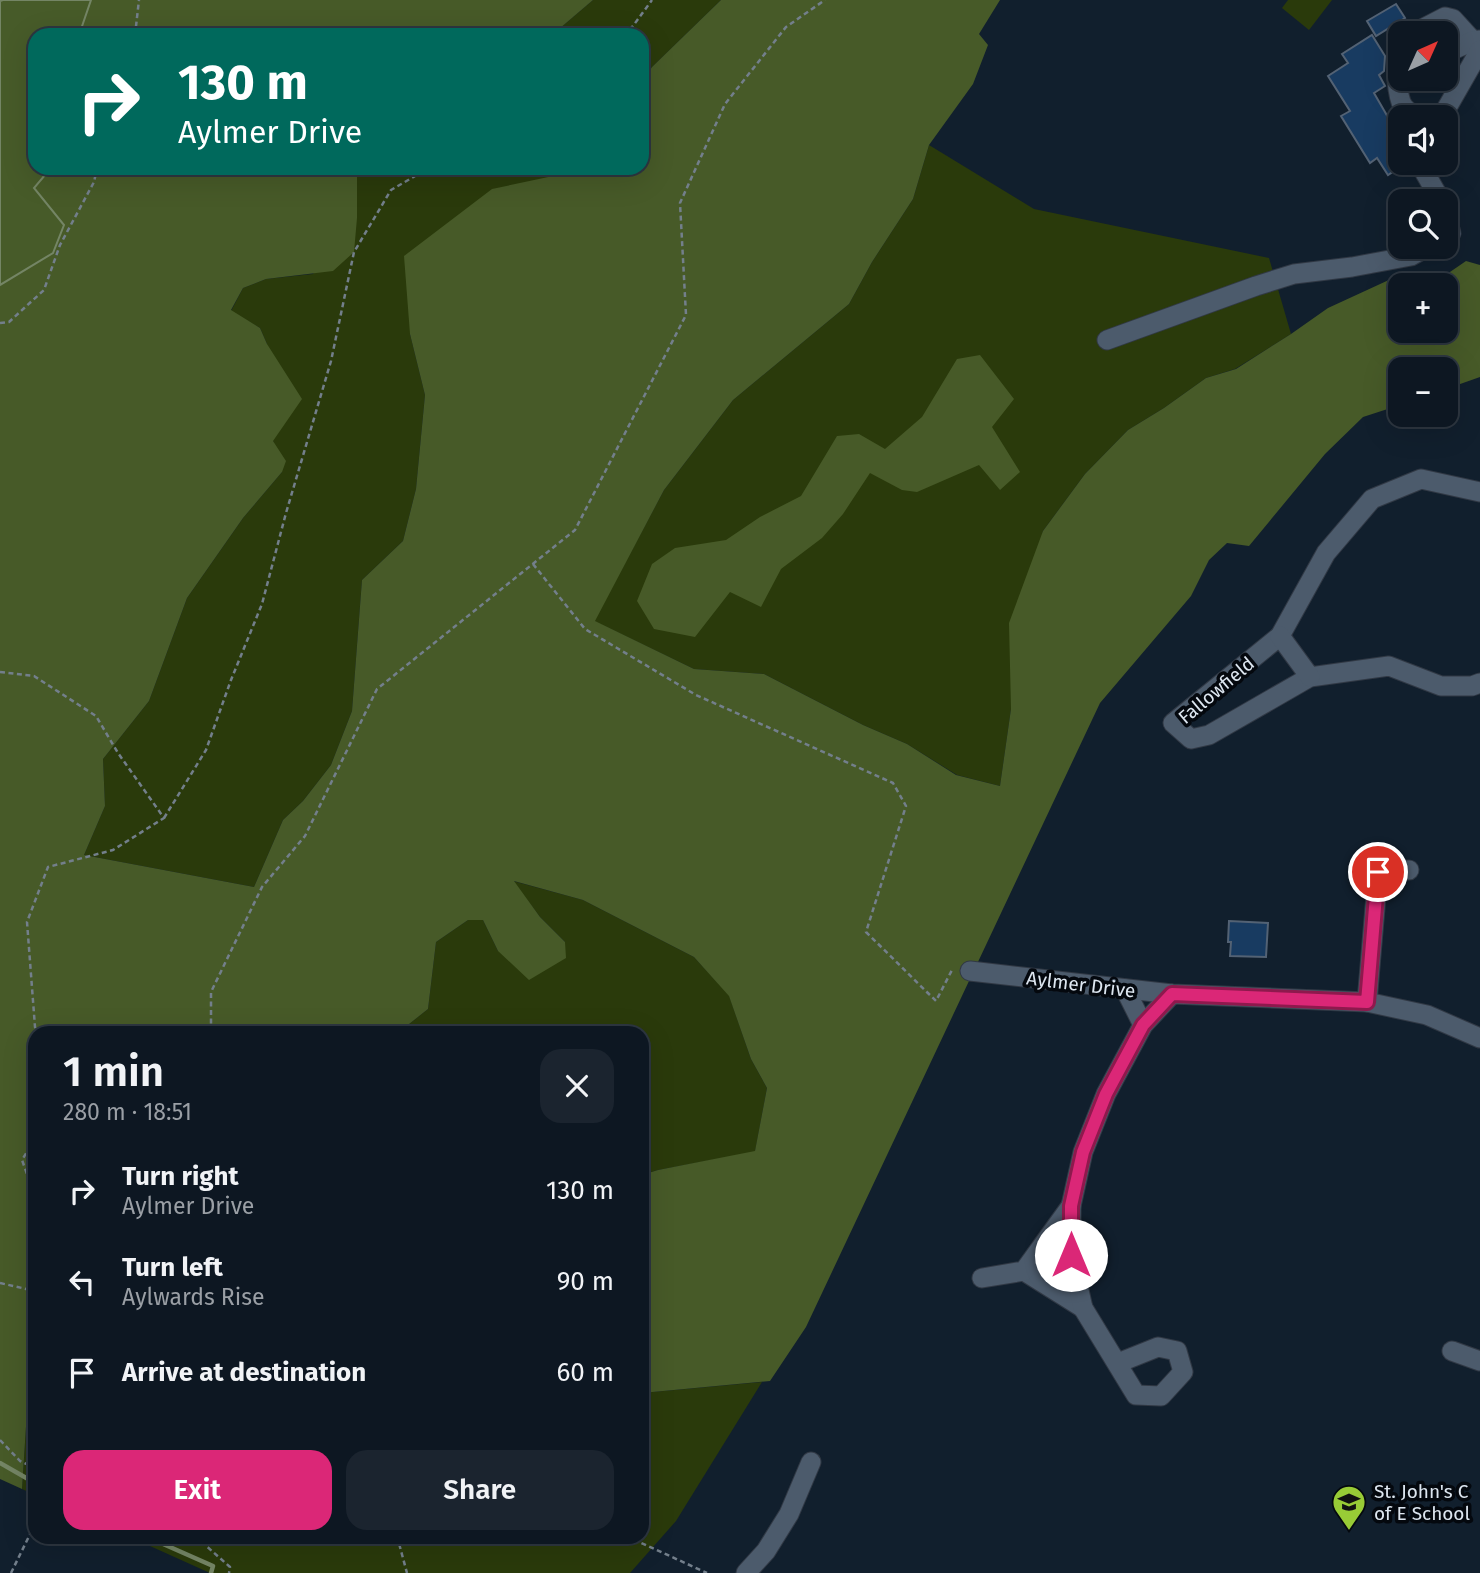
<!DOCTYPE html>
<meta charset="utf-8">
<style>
body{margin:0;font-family:"Fira Sans",sans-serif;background:#1b242f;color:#f1f3f6;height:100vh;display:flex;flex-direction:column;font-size:26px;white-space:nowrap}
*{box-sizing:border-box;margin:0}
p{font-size:23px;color:#9a9fa5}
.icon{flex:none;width:38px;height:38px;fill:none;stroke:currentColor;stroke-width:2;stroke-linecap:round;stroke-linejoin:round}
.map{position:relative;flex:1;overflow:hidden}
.panel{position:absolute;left:28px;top:1026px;width:621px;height:518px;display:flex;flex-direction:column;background:#0d1722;border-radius:21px;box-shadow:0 7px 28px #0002,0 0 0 2px #2d3640}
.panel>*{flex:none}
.guide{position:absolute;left:28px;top:28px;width:621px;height:147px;border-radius:21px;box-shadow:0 7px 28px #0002,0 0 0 2px #2d3640;background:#00695c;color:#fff;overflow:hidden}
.needle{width:46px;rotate:45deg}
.tools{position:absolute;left:1388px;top:21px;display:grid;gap:14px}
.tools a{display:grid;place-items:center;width:70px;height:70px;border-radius:14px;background:#0d1722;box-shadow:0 7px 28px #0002,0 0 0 2px #2d3640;font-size:35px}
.pin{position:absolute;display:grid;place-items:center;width:60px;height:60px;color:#fff;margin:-30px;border:4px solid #fff;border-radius:50%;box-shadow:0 2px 7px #0007}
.me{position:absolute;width:77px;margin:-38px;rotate:0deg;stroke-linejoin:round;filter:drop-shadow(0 0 5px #0008)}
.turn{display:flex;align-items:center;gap:24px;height:147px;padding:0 35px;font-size:32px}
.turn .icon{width:91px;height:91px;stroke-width:2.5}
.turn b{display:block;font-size:49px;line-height:60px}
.round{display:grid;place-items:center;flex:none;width:74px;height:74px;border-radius:21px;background:#1b242f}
.overview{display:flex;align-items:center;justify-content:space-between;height:119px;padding:0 35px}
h1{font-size:42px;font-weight:600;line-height:52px}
.button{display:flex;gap:14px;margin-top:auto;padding:14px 35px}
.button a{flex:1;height:80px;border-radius:21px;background:#db2777;color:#fff;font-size:28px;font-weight:600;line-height:80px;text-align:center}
.button a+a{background:#1b242f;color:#f1f3f6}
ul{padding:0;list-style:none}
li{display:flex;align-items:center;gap:21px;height:91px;padding:0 35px}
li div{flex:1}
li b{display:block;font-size:26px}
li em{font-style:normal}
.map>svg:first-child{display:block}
.green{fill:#2a3a0b}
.forest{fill:#475a28;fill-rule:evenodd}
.water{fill:#475b29;stroke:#748565;stroke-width:2}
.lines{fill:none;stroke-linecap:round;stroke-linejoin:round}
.stream{stroke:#748565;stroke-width:4.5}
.building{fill:#183b61;stroke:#536274;stroke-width:2}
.minor-casing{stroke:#313945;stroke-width:21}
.path{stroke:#737f8b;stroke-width:2.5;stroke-dasharray:5 3.5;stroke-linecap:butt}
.minor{stroke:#4c5b6c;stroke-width:19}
.route-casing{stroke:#8e194d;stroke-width:18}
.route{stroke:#db2777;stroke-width:12}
.labels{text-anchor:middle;stroke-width:7;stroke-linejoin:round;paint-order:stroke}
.street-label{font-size:19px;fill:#dde6f0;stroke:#04080e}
.poi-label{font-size:19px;fill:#dde6f0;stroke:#04080e;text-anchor:start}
</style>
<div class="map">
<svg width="1480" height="1573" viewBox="0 0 1480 1573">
<rect width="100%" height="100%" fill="#111f2d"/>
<!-- green -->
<g class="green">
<polygon points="593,0 721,0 652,67 642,81 642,35 552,35"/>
<polygon points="1288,0 1332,0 1309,30 1282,8"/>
<polygon points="929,145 1034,209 1269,258 1291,334 1235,369 1206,378 1164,408 1128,430 1085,474 1043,531 1011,709 1000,786 957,775 907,744 863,725 764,674 694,669 594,621 664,490 733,400 849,304 872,262 913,199"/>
<polygon points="357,168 575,168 410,334 425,395 416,489 403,541 362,580 352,711 331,765 303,801 283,820 254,887 84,855 105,806 103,759 149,701 187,598 243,518 282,472 273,441 267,344 260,328 231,311 243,288 266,279 313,274 357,218"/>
<polygon points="513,881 583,900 694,957 729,995 751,1059 767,1088 755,1152 658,1170 642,1175 642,1032 399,1032 428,1009 436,942 468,920 483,920 498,951 565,942 540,917"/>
<polygon points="35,1275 35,1495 22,1489 29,1380 30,1289"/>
<polygon points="762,1382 676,1521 630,1573 210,1573 130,1537 642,1536 642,1393"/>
</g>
<!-- forest -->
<g class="forest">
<polygon points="91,0 593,0 552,35 79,35"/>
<path d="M721,0H1000L979,34L988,45L973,84L929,145L913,199L872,262L849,304L733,400L664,490L595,621L694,669L764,674L863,725L907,744L956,775L1000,786L1011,709L1009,623L1043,531L1085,474L1128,430L1164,408L1206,378L1236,369L1291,334L1328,308L1391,279L1431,285L1466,261L1480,265V377L1446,389V369H1400V405L1363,417L1325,454L1249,546L1227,543L1209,560L1191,596L1100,703L806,1327L770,1381L642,1393V1175L658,1170L755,1151L767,1088L751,1059L729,996L694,957L583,900L514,881L540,917L565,942L566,958L529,980L498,951L483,920H468L436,942L428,1009L399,1032H35V1275L30,1290L29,1380L22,1489L0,1479V285L53,253L64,225L34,188L51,168H357V218L354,252L333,271L266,279L243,288L231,310L260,328L267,344L302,399L273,441L286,461L282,472L243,518L187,598L149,701L103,759L105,806L84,855L254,887L283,820L303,801L331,765L352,711L362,580L403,541L416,489L425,395L410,334L404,256L492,189L572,172L575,168H642V81L652,67ZM1400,285H1446V331H1400Z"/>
<polygon points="980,355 1014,399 992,427 1020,472 1000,490 979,465 917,492 902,490 870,473 843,514 822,538 781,569 761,607 730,592 695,637 654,629 637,601 652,564 675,548 726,540 760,517 801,496 837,436 859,434 885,449 922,417 957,359"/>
</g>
<!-- water -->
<polygon class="water" points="3,0 91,0 79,35 35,35 35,168 51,168 34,188 64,225 53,253 0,285 0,1"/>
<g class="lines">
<!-- stream -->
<g class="stream">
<polyline points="0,1463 35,1483"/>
<polyline points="145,1536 213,1566 211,1573"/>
</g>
</g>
<!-- building -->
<g class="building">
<polygon points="1396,4 1405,18 1376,36 1367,21"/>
<polygon points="1372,35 1385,56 1384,71 1379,75 1385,86 1374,93 1400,138 1400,167 1388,175 1377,158 1370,163 1341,116 1350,111 1328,76 1348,63 1342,54"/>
<polygon points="1229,921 1268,923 1266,957 1230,956 1231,942 1228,942"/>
</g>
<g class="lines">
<defs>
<g id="minor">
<polyline points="1414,33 1445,17 1453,19 1473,41"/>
<path d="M1400,41C1395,55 1396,88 1401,102C1403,108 1411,114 1417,117"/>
<polyline points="1446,53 1473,41 1480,40"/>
<polyline points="1435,117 1444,113 1480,50"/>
<polyline points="1429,163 1425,173 1441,201"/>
<polyline points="1446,215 1451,233 1446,236"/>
<polyline points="1107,340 1256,286 1294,274 1352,267 1411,256 1427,247"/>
<polyline points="1480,492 1421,479 1372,499 1326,553 1280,636 1173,723 1191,739 1209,735 1310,677 1389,666 1441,686 1472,686 1480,683"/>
<polyline points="1280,636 1310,677"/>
<polyline points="970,971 1172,994 1367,1002 1427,1015 1480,1038"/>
<polyline points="1125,989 1143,1025"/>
<polyline points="1367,1002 1378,872 1409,870"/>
<polyline points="1024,1271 1083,1308"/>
<polyline points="982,1278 1024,1271 1071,1206"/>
<polyline points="1452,1351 1480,1361"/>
<polyline points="1118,1363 1158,1347 1177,1351 1183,1372 1161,1396 1136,1395 1083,1308 1071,1255 1071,1206 1083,1152 1106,1094 1143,1025 1172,994"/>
<polyline points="746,1573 766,1551 789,1514 811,1462"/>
</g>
</defs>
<!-- minor casing -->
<use href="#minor" class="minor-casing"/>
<!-- path -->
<g class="path">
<polyline points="135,35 139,0"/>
<polyline points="623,35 633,26 652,0"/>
<polyline points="0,323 9,322 44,290 60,245 94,182 97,168"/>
<polyline points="533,564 585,629 696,695 893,783 906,806 866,932 936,1001 953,968"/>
<polyline points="0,672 34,676 96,716 118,753 164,818 113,850 48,867 27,922 35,1027 37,1032"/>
<polyline points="164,818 206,750 231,680 262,604 286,513 331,361 354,252 391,190 429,168"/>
<polyline points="211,1032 211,992 262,887 305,836 377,689 575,530 686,315 680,203 725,104 786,27 825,0"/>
<polyline points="35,1139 22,1160 35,1196"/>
<polyline points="0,1283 35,1291"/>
<polyline points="0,1440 20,1461 35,1468"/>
<polyline points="195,1536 230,1567 229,1573"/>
<polyline points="397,1536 407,1573"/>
<polyline points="626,1536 707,1573"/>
<polyline points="11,1573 35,1524"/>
</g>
<!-- minor -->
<use href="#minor" class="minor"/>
</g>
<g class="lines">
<defs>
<polyline id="route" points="1071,1255 1071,1206 1083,1152 1106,1094 1143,1025 1172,994 1367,1002 1378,872"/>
</defs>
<!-- route casing -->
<use href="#route" class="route-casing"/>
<!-- route -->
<use href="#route" class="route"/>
</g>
<!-- icons -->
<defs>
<symbol id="school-pin" viewBox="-11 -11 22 30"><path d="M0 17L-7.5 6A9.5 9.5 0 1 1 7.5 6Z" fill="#98cb36" stroke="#04080e"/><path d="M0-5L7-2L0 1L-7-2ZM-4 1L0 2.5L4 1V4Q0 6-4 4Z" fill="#111"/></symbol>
</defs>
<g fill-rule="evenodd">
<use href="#school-pin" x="1330" y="1483" width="38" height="52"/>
</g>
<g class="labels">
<!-- street labels -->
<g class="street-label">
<text transform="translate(1216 690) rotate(-40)" y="7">Fallowfield</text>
<text transform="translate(1081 984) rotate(7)" y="7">Aylmer Drive</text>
</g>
<!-- poi labels -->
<g class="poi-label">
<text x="1374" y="1498">St. John's C<tspan x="1374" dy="22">of E School</tspan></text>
</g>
</g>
</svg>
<div class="tools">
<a><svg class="needle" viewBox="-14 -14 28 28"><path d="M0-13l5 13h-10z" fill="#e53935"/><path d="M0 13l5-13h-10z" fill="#9a9fa5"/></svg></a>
<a><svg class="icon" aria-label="sound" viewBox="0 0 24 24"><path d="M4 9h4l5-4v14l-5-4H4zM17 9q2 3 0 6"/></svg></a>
<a><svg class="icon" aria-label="search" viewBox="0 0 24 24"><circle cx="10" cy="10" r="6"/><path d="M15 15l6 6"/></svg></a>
<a>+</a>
<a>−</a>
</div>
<div class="pin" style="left:1378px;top:872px;background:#d93025"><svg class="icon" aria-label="arrive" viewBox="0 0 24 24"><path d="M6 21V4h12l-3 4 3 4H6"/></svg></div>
<svg class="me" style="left:1071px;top:1255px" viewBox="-20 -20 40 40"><circle r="19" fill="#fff"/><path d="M0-13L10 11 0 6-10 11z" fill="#db2777"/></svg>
<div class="guide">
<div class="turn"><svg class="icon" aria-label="right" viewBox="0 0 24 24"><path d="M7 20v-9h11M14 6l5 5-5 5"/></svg><div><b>130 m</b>Aylmer Drive</div></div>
</div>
<section class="panel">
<div class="overview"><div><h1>1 min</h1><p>280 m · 18:51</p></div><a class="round"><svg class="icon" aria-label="close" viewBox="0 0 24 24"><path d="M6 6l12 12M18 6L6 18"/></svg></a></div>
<ul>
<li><svg class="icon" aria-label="right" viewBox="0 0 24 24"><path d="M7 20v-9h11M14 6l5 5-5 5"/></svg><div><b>Turn right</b><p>Aylmer Drive</p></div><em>130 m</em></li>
<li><svg class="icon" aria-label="left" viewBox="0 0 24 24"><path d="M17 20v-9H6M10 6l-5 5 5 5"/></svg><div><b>Turn left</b><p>Aylwards Rise</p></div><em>90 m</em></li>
<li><svg class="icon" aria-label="arrive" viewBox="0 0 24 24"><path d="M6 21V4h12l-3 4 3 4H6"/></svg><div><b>Arrive at destination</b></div><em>60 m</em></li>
</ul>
<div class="button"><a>Exit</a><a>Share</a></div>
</section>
</div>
